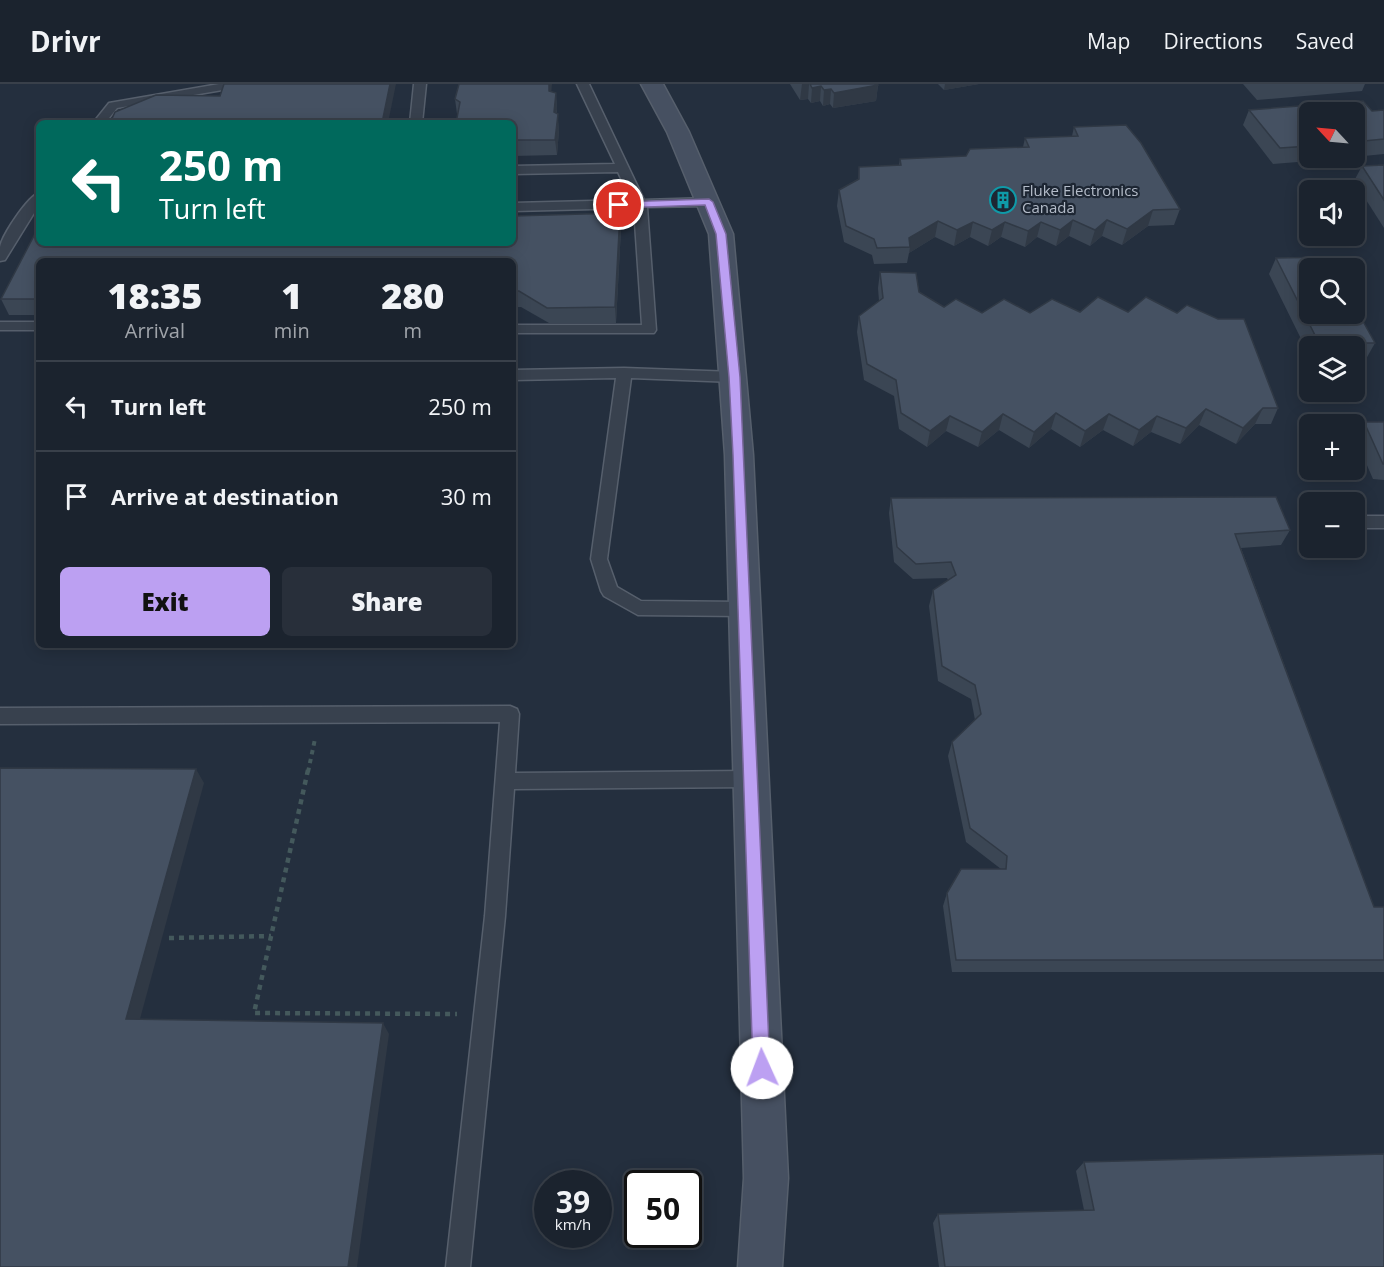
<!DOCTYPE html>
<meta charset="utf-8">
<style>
body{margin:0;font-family:"Open Sans",sans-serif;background:#282f3a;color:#f1f3f6;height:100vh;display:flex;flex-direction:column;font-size:22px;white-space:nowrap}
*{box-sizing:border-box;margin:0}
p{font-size:20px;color:#a0a4aa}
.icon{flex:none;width:33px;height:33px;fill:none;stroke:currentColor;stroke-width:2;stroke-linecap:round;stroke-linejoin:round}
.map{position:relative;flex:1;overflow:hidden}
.sheet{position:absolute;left:36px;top:174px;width:480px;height:390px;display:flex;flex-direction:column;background:#1b232e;border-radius:9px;box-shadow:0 3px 15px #0003,0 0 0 2px #39404a}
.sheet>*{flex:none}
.top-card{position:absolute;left:36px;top:36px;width:480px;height:126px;border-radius:9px;box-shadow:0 3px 15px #0003,0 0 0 2px #39404a;background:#00695c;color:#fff;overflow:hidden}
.needle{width:39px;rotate:296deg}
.buttons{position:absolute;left:1299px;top:18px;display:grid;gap:12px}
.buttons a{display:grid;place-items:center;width:66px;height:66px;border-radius:9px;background:#1b232e;box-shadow:0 3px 15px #0003,0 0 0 2px #39404a;font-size:30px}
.speed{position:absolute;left:534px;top:1086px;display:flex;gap:12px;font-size:30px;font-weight:700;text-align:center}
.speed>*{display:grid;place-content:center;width:78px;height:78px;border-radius:50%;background:#1b232e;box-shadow:0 3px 15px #0003,0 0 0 2px #39404a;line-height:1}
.speed small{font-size:15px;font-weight:400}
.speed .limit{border:3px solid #111;border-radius:9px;background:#fff;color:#111}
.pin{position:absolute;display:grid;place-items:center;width:51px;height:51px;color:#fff;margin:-26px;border:3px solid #fff;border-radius:50%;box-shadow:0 2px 6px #0007}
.me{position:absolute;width:66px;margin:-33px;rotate:358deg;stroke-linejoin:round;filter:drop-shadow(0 0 4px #0008)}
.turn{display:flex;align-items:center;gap:21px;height:126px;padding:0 24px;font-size:27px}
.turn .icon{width:78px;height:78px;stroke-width:2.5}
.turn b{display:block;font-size:42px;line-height:51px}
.eta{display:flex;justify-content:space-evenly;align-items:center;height:102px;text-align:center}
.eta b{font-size:36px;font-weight:800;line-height:42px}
.action{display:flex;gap:12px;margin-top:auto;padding:12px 24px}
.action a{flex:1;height:69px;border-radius:9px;background:#bca0f2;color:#111;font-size:24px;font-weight:800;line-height:69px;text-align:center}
.action a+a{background:#282f3a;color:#f1f3f6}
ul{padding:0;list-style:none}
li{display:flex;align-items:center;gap:18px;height:90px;padding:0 24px;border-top:2px solid #39404a}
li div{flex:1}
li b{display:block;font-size:22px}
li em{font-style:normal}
header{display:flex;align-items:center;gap:36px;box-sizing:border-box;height:84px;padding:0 30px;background:#1b232e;border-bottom:2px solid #39404a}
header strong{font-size:28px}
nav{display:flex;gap:33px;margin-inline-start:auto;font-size:21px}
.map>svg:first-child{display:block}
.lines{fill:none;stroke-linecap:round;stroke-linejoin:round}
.lane-casing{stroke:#565f6c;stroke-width:3}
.secondary-casing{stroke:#565f6c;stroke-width:3}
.path-far1{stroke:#44595c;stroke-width:4;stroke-dasharray:4.5 4.5;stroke-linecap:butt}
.path{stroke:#44595c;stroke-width:4.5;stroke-dasharray:5 5;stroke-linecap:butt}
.lane{fill:#38414e;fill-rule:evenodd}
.secondary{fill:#465061;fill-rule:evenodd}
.wall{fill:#3b4654}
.shaded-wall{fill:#303945}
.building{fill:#455162;stroke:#303945;stroke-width:1.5}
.route{fill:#bca0f2;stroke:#7a689d;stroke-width:1.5}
.labels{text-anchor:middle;stroke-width:4.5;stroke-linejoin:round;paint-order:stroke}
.far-poi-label{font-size:15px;fill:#b4bcc9;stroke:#1d2633;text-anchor:start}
</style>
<header>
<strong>Drivr</strong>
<nav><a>Map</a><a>Directions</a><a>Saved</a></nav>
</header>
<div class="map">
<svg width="1384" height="1183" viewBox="0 0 1384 1183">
<rect width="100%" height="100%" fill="#242f3e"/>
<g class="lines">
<defs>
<g id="lane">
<polygon points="219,0 246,0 240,3 117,24 105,39 93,39 109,19"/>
<polygon points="414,0 426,0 422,39 410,39"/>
<polygon points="577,0 589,0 644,116 709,114 715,118 709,122 647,123 656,246 654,249 513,249 513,241 642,241 634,124 513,127 513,119 631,116 618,88 513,90 513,82 615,80"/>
<path d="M39,109V121L5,176L0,177C0,173 0,167 0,163C2,151 28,112 39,109Z"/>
<rect x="0" y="238" width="39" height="8"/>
<polygon points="624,284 734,288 741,293 734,298 631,294 607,475 617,503 641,517 745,518 751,520 754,525 751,530 745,532 638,531 604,512 601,507 591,475 616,294 513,296 513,286"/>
<rect x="1354" y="432" width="30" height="12"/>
<polygon points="510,622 517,625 519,630 515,689 750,687 757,689 760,695 757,701 750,703 514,705 505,832 470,1183 446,1183 485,832 500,638 0,640 0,624"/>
</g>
<polygon id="secondary" points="641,0 663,0 689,48 733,150 753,371 788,1094 782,1183 738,1183 744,1094 725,371 709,150 667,48"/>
</defs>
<!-- lane casing -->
<use href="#lane" class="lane-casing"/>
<!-- secondary casing -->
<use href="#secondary" class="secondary-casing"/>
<!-- path-far1 -->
<polyline class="path-far1" points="308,688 315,655"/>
<!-- path -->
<g class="path">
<polyline points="308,686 254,929 457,930"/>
<polyline points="169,854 271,852"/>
</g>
<!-- lane -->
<use href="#lane" class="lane"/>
<!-- secondary -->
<use href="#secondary" class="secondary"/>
</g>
<!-- wall -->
<g class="wall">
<polygon points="790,0 877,0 878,1 876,17 833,24 830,20 823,22 820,17 811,19 808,15 800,16"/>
<polygon points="938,0 979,0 944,6"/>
<polygon points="1243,0 1365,0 1362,7 1257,16"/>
<polygon points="552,8 556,9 557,25 557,30 559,46 557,71 513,72 513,39 457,30 455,15"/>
<polygon points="1249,26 1372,27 1384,26 1384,70 1354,73 1354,28 1310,28 1310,74 1347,74 1273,80 1243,41"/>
<polygon points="1074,43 1180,125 1174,141 1148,142 1122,161 1102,152 1090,162 1069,152 1056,162 1037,153 1025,163 1001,153 988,162 970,153 954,162 935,153 909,169 907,179 874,180 872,171 844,158 837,122 839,106 858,95 859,83 899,81 900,75 966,72 1023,63 1025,54 1072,52"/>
<polygon points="1384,81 1384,144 1354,97 1362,82"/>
<polygon points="620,129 621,145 616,239 549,239 521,223 513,223 513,177 39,177 39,231 9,231 1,215 38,144 39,144 39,159 513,159 513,132"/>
<polygon points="1276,174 1375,259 1366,275 1354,275 1354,262 1310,262 1310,273 1269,190"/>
<polygon points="880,188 919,208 944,223 982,229 1030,229 1278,324 1271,340 1255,340 1236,360 1199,341 1180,360 1151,348 1133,362 1103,346 1080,363 1051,345 1029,364 999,346 978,363 946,347 927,363 899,345 894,312 864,296 857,248 859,232 879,217 878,204"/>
<polygon points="1364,338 1384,338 1384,396 1373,395 1355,354"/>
<polygon points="891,414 1290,446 1281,461 1241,464 1374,823 1384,823 1384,888 952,888 943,822 947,809 1001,785 966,758 948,672 952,658 975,636 971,615 938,597 929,522 933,506 948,496 947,494 913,495 894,478 889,429"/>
<polygon points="1084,1078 1384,1183 939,1183 933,1139 938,1130 1084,1126 1076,1087"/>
</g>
<!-- shaded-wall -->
<g class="shaded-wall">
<polygon points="390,0 396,0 388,39 382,39"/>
<polygon points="549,0 552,0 550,22 549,7"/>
<polygon points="802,0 809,0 808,15 800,16"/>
<polygon points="945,0 979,0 944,6"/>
<polygon points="878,1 876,17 833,24 834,9"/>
<polygon points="821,2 820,17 811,19 812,4"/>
<polygon points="831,5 830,20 823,22 824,6"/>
<polygon points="556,9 557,25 555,43 554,28"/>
<polygon points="558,30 559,46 557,71 555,56"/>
<polygon points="1153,126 1148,142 1122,161 1127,145"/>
<polygon points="620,129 621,145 616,239 615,223"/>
<polygon points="1073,136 1069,152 1056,162 1060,146"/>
<polygon points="1107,136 1102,152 1090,162 1095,146"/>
<polygon points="938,137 935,153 909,169 910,163 909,154"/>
<polygon points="973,138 970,153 954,162 957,146"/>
<polygon points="1005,138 1001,153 988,162 992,146"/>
<polygon points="1041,138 1037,153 1025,163 1028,147"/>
<polygon points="1263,324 1255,340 1236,360 1243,344"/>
<polygon points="1206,325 1199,341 1180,360 1186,344"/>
<polygon points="1056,329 1051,345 1029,364 1034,348"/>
<polygon points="1003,330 999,346 978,363 982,348"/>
<polygon points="1109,330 1103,346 1080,363 1085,347"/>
<polygon points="950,332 946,347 927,363 930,347"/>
<polygon points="1157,332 1151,348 1133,362 1139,346"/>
<polygon points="196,685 204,699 137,946 126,935"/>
<polygon points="383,939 389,950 357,1183 348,1183"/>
</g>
<!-- building -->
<g class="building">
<polygon points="224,0 390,0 382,39 110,39 115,28 156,11 220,12"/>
<polygon points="459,0 549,0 549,7 556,9 554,28 558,30 555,56 513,56 513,39 456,39 460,18 455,15"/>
<polygon points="810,0 877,0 878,1 834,9 831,5 824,6 821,2 812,4"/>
<polygon points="1363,17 1372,27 1384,26 1384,55 1354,58 1354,28 1310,28 1310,62 1280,64 1249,26"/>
<polygon points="1126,41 1141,59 1180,125 1153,126 1127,145 1107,136 1095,146 1073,136 1060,146 1041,138 1028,147 1005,138 992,146 973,138 957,146 938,137 909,154 910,163 877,164 874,155 846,142 839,106 859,95 859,83 901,81 900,75 966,72 970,65 1029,63 1025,54 1078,52 1074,43"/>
<polygon points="1384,81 1384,116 1362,82"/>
<polygon points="620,129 615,223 547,224 519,207 513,207 513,177 39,177 39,215 1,215 38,144 39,144 39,159 513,159 513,132"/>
<polygon points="1329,173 1335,184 1310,184 1310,230 1354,230 1354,221 1375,259 1319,259 1276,174"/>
<polygon points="880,188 916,189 919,208 944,223 956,215 982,229 1004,215 1030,229 1052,215 1080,228 1098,213 1128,228 1146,213 1177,229 1187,221 1218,235 1244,235 1278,324 1263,324 1243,344 1206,325 1186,344 1157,332 1139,346 1109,330 1085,347 1056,329 1034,348 1003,330 982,348 950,332 930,347 901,329 896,296 867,280 859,232 883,214"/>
<polygon points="1364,338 1384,338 1384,380 1383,380"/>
<polygon points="1276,413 1290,446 1235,450 1374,823 1384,823 1384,876 956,876 947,809 961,785 1006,785 1007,772 970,744 952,658 981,630 975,601 942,582 933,506 956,491 951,478 916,480 897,463 891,414"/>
<polygon points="0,684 196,685 126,935 383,939 348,1183 0,1183"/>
<polygon points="1384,1070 1384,1183 945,1183 938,1130 1094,1126 1084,1078"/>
</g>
<!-- route -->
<polygon class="route" points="709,115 713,118 726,150 740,293 770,984 768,990 762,992 756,990 753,984 733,371 729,293 716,150 705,121 619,124 614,121 619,118"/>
<!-- icons -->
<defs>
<symbol id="building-ring" viewBox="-11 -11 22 22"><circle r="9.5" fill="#1d2633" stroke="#0f9aa8" stroke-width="1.5"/><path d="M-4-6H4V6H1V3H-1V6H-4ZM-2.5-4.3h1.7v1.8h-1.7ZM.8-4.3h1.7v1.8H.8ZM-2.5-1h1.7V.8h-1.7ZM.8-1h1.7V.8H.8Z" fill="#0f9aa8"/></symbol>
</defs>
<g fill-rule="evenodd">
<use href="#building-ring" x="988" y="101" width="30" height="30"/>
</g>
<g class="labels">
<!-- far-poi labels -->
<g class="far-poi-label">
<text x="1022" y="112">Fluke Electronics<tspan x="1022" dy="17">Canada</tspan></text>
</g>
</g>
</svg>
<div class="buttons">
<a><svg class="needle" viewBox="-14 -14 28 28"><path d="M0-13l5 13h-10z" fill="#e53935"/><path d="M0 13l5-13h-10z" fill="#a0a4aa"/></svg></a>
<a><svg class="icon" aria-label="sound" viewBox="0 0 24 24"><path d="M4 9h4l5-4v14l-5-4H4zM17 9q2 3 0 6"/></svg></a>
<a><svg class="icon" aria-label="search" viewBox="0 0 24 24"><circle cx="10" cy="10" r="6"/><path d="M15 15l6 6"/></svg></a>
<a><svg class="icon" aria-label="layers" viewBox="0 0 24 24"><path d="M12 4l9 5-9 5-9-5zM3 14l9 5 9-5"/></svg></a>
<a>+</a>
<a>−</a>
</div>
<div class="speed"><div>39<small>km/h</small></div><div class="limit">50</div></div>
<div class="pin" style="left:619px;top:121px;background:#d93025"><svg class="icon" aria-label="arrive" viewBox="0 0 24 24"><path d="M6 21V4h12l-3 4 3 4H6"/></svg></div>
<svg class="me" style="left:762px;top:984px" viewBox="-20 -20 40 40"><circle r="19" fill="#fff"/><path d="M0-13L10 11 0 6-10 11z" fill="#bca0f2"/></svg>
<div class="top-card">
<div class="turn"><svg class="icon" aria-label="left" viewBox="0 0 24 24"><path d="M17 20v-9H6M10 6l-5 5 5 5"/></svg><div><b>250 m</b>Turn left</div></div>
</div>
<section class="sheet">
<div class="eta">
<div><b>18:35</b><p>Arrival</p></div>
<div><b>1</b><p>min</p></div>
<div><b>280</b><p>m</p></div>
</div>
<ul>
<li><svg class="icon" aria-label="left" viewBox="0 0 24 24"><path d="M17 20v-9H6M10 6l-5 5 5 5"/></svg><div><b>Turn left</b></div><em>250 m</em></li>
<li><svg class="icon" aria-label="arrive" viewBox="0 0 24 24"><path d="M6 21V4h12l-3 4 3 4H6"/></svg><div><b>Arrive at destination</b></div><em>30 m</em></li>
</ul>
<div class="action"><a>Exit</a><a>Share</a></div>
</section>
</div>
